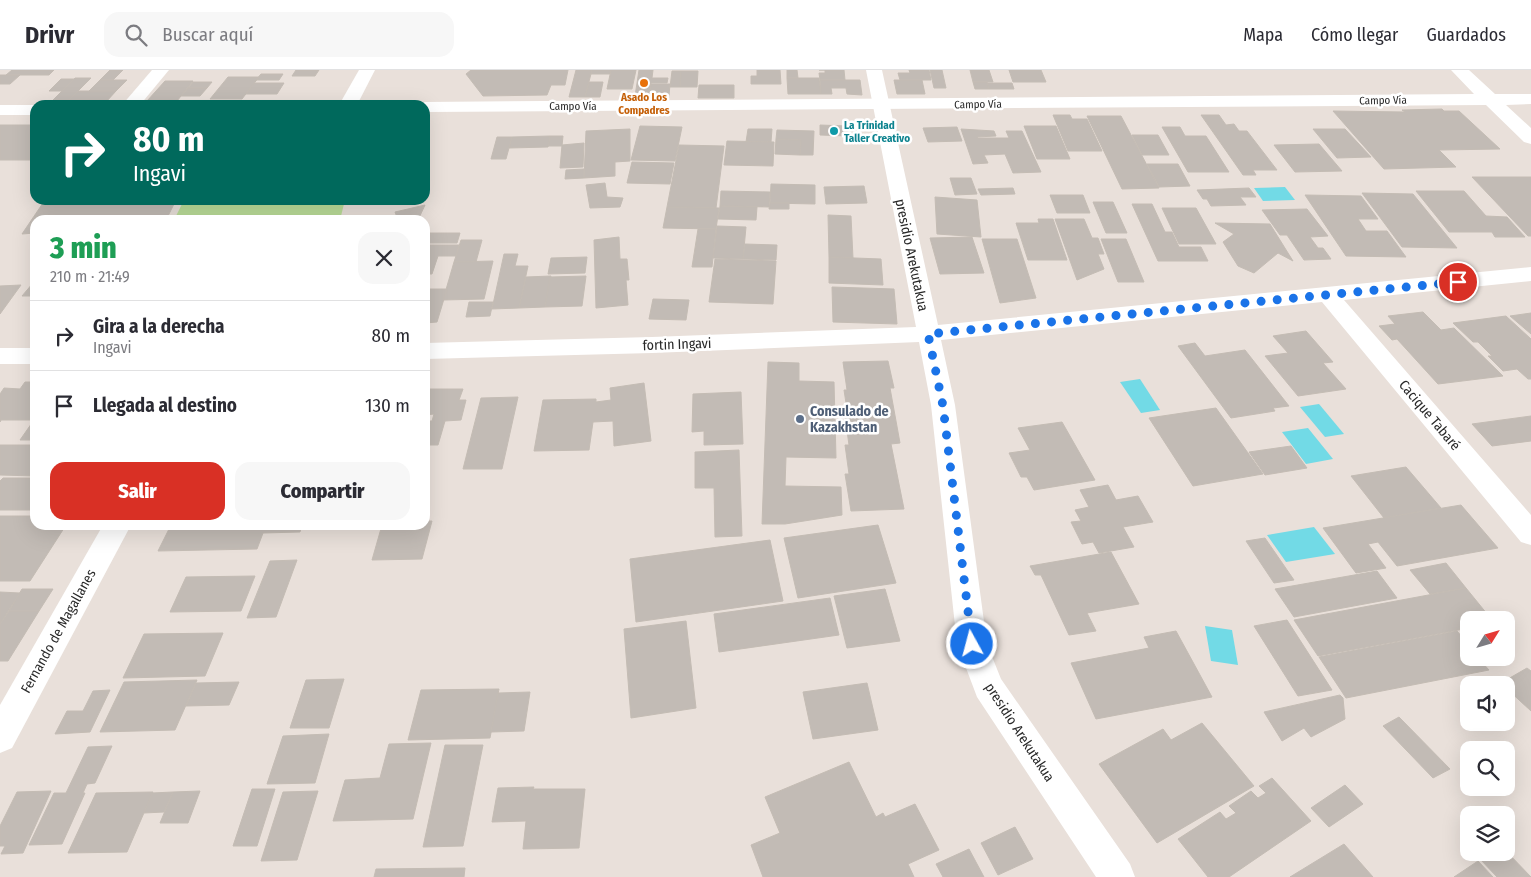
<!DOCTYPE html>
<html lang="es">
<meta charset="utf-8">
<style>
body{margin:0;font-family:"Fira Sans Condensed",sans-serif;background:#f7f7f7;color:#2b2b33;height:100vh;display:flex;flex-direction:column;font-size:19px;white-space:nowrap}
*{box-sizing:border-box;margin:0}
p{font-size:16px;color:#7c7c81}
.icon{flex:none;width:28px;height:28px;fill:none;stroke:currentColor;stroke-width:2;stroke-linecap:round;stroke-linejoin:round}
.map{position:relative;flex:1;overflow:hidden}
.drawer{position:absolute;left:30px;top:145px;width:400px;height:315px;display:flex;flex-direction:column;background:#fff;border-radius:15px;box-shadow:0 5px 20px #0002}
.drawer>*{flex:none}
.guide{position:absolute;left:30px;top:30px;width:400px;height:105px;border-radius:15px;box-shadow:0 5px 20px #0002;background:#00695c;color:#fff;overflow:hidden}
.needle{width:32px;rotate:53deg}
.controls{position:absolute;left:1460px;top:541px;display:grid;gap:10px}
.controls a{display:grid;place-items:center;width:55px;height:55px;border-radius:10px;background:#fff;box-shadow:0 5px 20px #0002;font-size:25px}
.pin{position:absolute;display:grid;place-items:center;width:42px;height:42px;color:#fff;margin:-21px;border:2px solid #fff;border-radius:50%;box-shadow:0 1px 5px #0007}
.me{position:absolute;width:55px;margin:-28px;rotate:353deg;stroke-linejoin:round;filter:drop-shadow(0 0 4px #0008)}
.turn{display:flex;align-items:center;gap:18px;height:105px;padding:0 20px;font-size:22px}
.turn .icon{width:65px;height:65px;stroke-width:2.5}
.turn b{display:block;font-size:35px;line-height:42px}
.round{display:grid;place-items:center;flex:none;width:52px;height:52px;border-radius:15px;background:#f7f7f7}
.head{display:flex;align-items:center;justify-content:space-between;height:85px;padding:0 20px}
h1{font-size:30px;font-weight:800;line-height:38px;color:#1e9e55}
.action{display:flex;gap:10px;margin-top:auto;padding:10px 20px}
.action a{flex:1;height:58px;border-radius:15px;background:#d93025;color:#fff;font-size:20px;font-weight:800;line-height:58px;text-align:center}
.action a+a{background:#f7f7f7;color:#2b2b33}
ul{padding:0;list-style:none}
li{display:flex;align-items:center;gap:15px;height:70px;padding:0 20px;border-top:1px solid #e1e1e2}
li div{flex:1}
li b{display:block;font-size:19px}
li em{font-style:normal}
header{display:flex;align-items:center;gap:30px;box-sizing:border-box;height:70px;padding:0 25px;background:#fff;border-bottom:1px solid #e1e1e2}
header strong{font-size:24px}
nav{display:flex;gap:28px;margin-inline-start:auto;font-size:18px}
.search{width:350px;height:45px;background:#f7f7f7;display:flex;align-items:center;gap:12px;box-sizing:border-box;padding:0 18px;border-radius:15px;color:#7c7c81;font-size:19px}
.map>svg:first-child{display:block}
.green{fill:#bd9}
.water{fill:#72dae6}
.building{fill:#c2bbb5;stroke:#c4bcb4}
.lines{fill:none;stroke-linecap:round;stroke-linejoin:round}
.minor{fill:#fff;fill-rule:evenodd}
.tertiary{fill:#fff;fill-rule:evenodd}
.route{stroke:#1a73e8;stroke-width:9;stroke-dasharray:0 16.2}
.food-dot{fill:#e8710a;stroke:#fff;stroke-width:2}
.culture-dot{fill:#0f9aa8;stroke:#fff;stroke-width:2}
.service-dot{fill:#5c6f8a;stroke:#fff;stroke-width:2}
.labels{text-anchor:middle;stroke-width:5;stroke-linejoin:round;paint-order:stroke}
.far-food-label{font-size:11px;font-weight:bold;fill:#c56008;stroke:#fff}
.far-street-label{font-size:11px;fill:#282828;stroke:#fff}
.far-culture-label{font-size:11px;font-weight:bold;fill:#0d838f;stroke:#fff;text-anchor:start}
.street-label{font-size:14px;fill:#282828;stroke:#fff}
.service-label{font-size:14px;font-weight:bold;fill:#4e5e75;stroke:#fff;text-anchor:start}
</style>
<header>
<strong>Drivr</strong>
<div class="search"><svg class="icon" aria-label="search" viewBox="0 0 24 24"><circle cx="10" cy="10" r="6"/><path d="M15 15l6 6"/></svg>Buscar aquí</div>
<nav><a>Mapa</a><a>Cómo llegar</a><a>Guardados</a></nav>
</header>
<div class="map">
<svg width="1531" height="807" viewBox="0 0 1531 807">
<rect width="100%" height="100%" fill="#e9e0da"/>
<!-- green -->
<polygon class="green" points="184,130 345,130 340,150 174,150"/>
<!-- water -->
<g class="water">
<polygon points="1285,117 1295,130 1263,131 1254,118"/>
<polygon points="1140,309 1160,340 1141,343 1120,312"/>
<polygon points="1319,334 1344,364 1325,367 1300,337"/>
<polygon points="1308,358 1333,389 1306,394 1282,362"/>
<polygon points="1314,457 1335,484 1286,492 1267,465"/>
<polygon points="1205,556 1232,560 1238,595 1211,591"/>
</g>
<!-- building -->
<g class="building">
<polygon points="12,0 54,0 49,5 6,5"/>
<polygon points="110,0 123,0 113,10 100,10"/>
<polygon points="296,0 319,0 315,6 292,6"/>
<polygon points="471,0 568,0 565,15 551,15 547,25 483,26 466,4"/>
<polygon points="576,0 592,0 585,27 569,27"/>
<polygon points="592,0 611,0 610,4 591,4"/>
<polygon points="611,0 636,0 632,19 607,19"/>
<polygon points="639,0 653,0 652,8 668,8 667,13 651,13 649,26 635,26"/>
<polygon points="757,0 780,0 781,14 751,14 751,6 757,6"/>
<polygon points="787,0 797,0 798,8 787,8"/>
<polygon points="819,0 844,0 845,10 820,10 819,3 825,3 825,0"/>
<polygon points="909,0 929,0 931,10 900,10 898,3 910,3"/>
<polygon points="930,0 942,0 946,18 934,18"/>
<polygon points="970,0 989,0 993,12 973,12"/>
<polygon points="1009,0 1041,0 1046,12 1013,12"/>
<polygon points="672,1 681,1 680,17 670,17"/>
<polygon points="681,1 698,1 697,17 680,17"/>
<polygon points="261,4 283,4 279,10 256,10"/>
<polygon points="0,5 20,5 10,14 0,14"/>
<polygon points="228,7 259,7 242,29 210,29"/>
<polygon points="75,8 91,8 67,32 51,32"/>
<polygon points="787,8 819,8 821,24 788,24"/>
<polygon points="61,9 74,9 62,21 49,21"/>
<polygon points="100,10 127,10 116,21 89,21"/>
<polygon points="820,10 860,10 862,25 847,24 846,18 831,18 832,24 821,24"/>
<polygon points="894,10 922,10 925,24 897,24"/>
<polygon points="165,11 193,11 177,31 147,31"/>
<polygon points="193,12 212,12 207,18 188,18"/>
<polygon points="589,12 603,12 600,27 585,27"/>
<polygon points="973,12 987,12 989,19 975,19"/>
<polygon points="254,13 284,13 277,24 246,24"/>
<polygon points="987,13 1012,13 1014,19 989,19"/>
<polygon points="651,14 670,14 669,26 649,26"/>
<polygon points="699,15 734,15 734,28 698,28"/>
<polygon points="188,18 207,18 200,26 181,26"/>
<polygon points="78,21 116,21 106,32 67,32"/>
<polygon points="1442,39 1444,41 1459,41 1500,79 1439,80 1456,97 1384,99 1333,41 1405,42 1402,40"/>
<polygon points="1053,45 1070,45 1072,49 1087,49 1102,81 1068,81"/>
<polygon points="1201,45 1219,45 1226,55 1234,54 1239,61 1247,61 1277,100 1253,100 1256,105 1243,105"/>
<polygon points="1087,46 1121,46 1159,118 1122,119"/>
<rect x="0" y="55" width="35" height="35"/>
<polygon points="820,55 847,56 848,66 820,65"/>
<polygon points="640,56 682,57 675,91 631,90"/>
<polygon points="1024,56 1056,56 1070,89 1037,89"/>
<polygon points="957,57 962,71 928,72 923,58"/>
<polygon points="1162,57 1180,57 1185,66 1206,66 1229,102 1188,102"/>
<polygon points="630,59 630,91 615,92 615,106 584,108 586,61"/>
<polygon points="748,59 772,59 771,72 746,72"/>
<polygon points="961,59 994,61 996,66 977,67 978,68 1009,68 1006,61 1022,61 1041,102 1013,103 1005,84 984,85 988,93 973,94"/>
<polygon points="1313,59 1345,59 1371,87 1337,88"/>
<polygon points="777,60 814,61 813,85 800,85 801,70 776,69"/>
<polygon points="1132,65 1158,65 1169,85 1142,85"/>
<polygon points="550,66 563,66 562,76 548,76"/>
<polygon points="550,66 548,77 509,78 512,67"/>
<polygon points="497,67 512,67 506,89 491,89"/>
<polygon points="776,69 801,70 800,85 775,84"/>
<polygon points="727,71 774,72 773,96 724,95"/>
<polygon points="584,73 583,97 560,98 562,75"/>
<polygon points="1319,74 1342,101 1295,102 1274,75"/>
<polygon points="679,75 724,76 716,138 667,137"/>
<polygon points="632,92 674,93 670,114 627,113"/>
<polygon points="1147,94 1178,94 1190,116 1159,117"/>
<polygon points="584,99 584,108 565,109 566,100"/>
<polygon points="1472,107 1531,107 1531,166 1528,166"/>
<polygon points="950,108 971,108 977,124 955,125"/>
<polygon points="605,113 607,127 623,128 620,137 590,138 586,115"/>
<polygon points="771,114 815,115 815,134 770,133"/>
<polygon points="864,116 867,133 826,134 824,117"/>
<polygon points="1013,118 1015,124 981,125 978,119"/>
<polygon points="1249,118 1256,127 1240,127 1246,135 1211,136 1207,129 1203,129 1197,120"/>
<polygon points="721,121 770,122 769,137 720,136"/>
<polygon points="1416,121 1464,121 1486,146 1507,147 1525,167 1495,167 1492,162 1449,162"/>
<polygon points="1362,123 1413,124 1457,178 1402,177"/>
<polygon points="1050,125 1083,125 1090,143 1057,143"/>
<polygon points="1305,125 1361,126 1378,149 1358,149 1366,161 1387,161 1406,187 1346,186"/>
<polygon points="935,127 977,130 981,167 937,164"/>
<polygon points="45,130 176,130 166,150 35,150 35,163 22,164"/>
<polygon points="1093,132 1113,132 1127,163 1106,163"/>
<polygon points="770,133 789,133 789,139 769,139"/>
<polygon points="1132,134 1152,134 1165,162 1172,162 1179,177 1201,177 1208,191 1158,191"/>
<polygon points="425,135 418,150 398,150 395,142"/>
<polygon points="720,136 757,137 756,150 718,149"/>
<polygon points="667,137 719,138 716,159 663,158"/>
<polygon points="1162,138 1196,138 1216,174 1179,174"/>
<polygon points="1307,139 1328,166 1310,167 1318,178 1323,178 1331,189 1304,190 1287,165 1280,165 1262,140"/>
<polygon points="828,145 851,146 853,188 829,187"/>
<polygon points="1038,149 1053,149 1067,190 1028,190 1016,153 1039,153"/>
<polygon points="1055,149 1084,149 1092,168 1098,168 1104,184 1098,184 1104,199 1077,210"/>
<polygon points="1215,153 1270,154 1293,191 1278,183 1254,203 1238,196 1223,172 1234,164"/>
<polygon points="717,156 746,157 743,189 713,188"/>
<polygon points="698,159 716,159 712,197 692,197"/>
<polygon points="425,163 460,163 457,173 425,173"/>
<polygon points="619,167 620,189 627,189 629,210 626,210 628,235 596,238 594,170"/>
<polygon points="972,167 984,203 940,204 930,168"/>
<polygon points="982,169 1017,169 1036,228 1000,233"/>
<polygon points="1101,169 1126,169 1144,212 1118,212"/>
<polygon points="461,170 482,170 476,192 454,192"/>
<polygon points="745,174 777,175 776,190 743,189"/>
<polygon points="425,175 459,175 456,186 438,186 432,204 425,204"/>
<polygon points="504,184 518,184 515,196 528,196 519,238 492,239"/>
<polygon points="587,187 585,203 548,204 551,188"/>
<polygon points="829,187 881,189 883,215 829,213"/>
<polygon points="715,189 776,191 773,234 709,232"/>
<polygon points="493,191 484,229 443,230 454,192"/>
<polygon points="551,206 545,237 519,238 526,207"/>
<polygon points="586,206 582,236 545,237 550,207"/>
<polygon points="33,213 35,213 35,226 22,226"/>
<polygon points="21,215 0,244 0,216"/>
<polygon points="832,217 894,219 897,254 833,252"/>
<polygon points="425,219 447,219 437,252 425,253"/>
<polygon points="653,229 689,230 686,250 649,249"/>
<polygon points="469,232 493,232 490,246 466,247"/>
<polygon points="1423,242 1441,260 1454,258 1503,306 1438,314 1397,269 1392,270 1379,256 1395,254 1388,246"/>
<polygon points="1531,243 1531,264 1510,246"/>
<polygon points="1506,246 1531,269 1531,309 1528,309 1517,299 1503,301 1488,286 1492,286 1478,272 1473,272 1453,253"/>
<polygon points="1306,261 1333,292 1323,293 1346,319 1298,326 1265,286 1288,283 1273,266"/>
<polygon points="1195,273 1205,286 1245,280 1289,336 1273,338 1275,341 1231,348 1178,276"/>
<polygon points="888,291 894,318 890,318 900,373 891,374 904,439 851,441 845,404 849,404 845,375 849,375 845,346 848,346 844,320 847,320 843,292"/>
<polygon points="768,292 799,293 799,311 834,312 836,388 786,387 785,416 841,417 842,445 785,454 762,454"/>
<polygon points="25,312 35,312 35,350 1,350 0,352 0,324 4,318 20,319"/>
<polygon points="644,313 651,371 614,376 613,351 593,352 589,380 534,381 543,330 596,329 596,332 611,330 610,318"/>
<polygon points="430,319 463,319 459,330 466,330 461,350 445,351 438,375 425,375 425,351 432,351 434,344 425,345 425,335"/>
<polygon points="741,322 743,374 704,375 704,361 692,362 693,324"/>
<polygon points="518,327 502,399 463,399 481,328"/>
<polygon points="1216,338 1263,404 1193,416 1149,348"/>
<polygon points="1531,346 1531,371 1492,376 1472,354"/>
<polygon points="34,350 35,370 20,370"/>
<polygon points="1062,352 1095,410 1034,420 1027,407 1021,407 1009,383 1030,380 1018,358"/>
<polygon points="0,375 35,375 35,406 0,405"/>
<polygon points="1291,376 1307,398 1265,405 1249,382"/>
<polygon points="739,380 742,466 715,467 714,418 695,418 695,382"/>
<polygon points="1406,397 1441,438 1384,448 1351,406"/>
<polygon points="3,408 35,408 35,437 33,440 0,440 0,411"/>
<polygon points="1108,415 1116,430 1138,426 1153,452 1123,457 1134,477 1099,483 1093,472 1082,474 1071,452 1081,451 1075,440 1089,437 1080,420"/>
<polygon points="1461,435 1498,478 1397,496 1378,472 1368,474 1386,498 1356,503 1323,458"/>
<polygon points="0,446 35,446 35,455 66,455 30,511 0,511"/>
<polygon points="425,451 432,451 422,489 372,490 382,455 425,455"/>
<polygon points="171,455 302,455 300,462 263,463 257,479 158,481"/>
<polygon points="878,455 896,513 798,528 784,468"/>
<polygon points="1265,468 1294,510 1274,513 1246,471"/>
<polygon points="770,470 783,531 636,552 630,489"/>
<polygon points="1111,482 1139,534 1087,543 1096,561 1069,565 1041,505 1035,505 1030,496"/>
<polygon points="297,490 276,547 247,548 270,491"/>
<polygon points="1446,493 1466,518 1430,524 1410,500"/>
<polygon points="1377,501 1397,528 1294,547 1275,519"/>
<polygon points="255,506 241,541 170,542 186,507"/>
<polygon points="1466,518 1492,550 1469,550 1469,558 1318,586 1294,550"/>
<polygon points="22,519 53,519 39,541 9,541"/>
<polygon points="885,519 900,571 847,578 834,526"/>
<polygon points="0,522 20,523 0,554"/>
<polygon points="830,528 839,565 719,582 714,544"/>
<polygon points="9,541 39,541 8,591 0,591 0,554"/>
<polygon points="1287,550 1332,620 1298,626 1254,556"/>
<polygon points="686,551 696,638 631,648 624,559"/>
<polygon points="1176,561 1212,627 1096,649 1071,593 1149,578 1144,567"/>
<polygon points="1457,561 1469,575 1469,588 1478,588 1489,600 1346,628 1319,587"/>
<polygon points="223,563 205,606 123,608 144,564"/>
<polygon points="1527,598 1531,601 1531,641 1506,618 1506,615 1501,613"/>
<polygon points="344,609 329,658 290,658 306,610"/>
<polygon points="197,610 175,660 100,662 124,612"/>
<polygon points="239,612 229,635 186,636 196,613"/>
<polygon points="867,613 878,660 813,669 803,622"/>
<polygon points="499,619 490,668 408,670 421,620"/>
<polygon points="110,620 90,662 55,664 67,641 83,641 93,621"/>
<polygon points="530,622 524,661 491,662 498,623"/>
<polygon points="1340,625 1343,628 1345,649 1311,667 1304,658 1282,671 1264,642"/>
<polygon points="1399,647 1450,699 1433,708 1383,656"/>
<polygon points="1202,653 1254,716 1157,773 1099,694 1163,659 1171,670"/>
<polygon points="329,664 315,713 267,714 283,666"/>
<polygon points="431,673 413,749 333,751 345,710 380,708 389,674"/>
<polygon points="445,675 483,675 463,776 423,777"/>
<polygon points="112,676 95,713 87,714 83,723 85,723 62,774 29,775 54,723 66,723 88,677"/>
<polygon points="849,692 876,747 883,743 885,747 915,734 939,780 908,794 914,807 763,807 751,775 780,763 765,727"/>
<polygon points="1272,708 1311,751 1229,807 1208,807 1178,769 1220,742 1226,749 1236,743 1229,736 1251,721 1258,728 1266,723 1259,716"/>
<polygon points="1345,715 1363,734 1329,757 1311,738"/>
<polygon points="534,717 533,719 585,719 579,778 523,779 526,751 492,752 498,718"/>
<polygon points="252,719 275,719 257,776 233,776"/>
<polygon points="51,721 23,783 1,784 5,776 0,776 0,756 17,722"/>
<polygon points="200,721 188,753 160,753 173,722"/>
<polygon points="318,721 297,790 261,791 283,722"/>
<polygon points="153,722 127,782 68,783 96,723"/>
<polygon points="173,722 164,742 144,743 152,723"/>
<polygon points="1015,757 1033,789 998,805 981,773"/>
<polygon points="1344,774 1373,807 1290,807"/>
<polygon points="969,779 984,807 943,807 936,794"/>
<polygon points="1506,781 1531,807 1497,807 1480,789 1491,782"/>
<polygon points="1478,791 1493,807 1454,807"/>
<polygon points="465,798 464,807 374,807 376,799"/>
</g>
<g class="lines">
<!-- minor -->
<g class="minor">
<polygon points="152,0 169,0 140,35 122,35"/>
<polygon points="359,0 375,0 357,35 339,35"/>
<polygon points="866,0 882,0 938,255 1531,197 1531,211 1344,230 1531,445 1531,475 1521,472 1322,232 941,270 955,335 987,574 1001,609 1130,794 1135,807 1096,807 977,627 957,574 931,335 919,272 652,283 425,289 425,273 652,267 916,257"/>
<rect x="0" y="278" width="35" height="16"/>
<polygon points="103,455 131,455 12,678 0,683 0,635"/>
</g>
<!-- tertiary -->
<g class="tertiary">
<polygon points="1451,0 1469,0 1495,24 1531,24 1531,34 1506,35 1531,58 1531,74 1524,72 1486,35 425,42 425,35 417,35 425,32 1474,24"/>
<polygon points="0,35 37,35 35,35 35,45 0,45"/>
</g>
</g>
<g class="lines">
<!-- route -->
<polyline class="route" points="972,574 943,336 928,264 1458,212"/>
</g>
<!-- markers -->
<circle class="food-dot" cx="644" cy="13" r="5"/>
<circle class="culture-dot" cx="834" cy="61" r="5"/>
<circle class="service-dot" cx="800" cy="349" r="5"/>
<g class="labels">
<!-- far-food labels -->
<g class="far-food-label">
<text x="644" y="31">Asado Los<tspan x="644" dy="13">Compadres</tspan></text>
</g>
<!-- far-street labels -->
<g class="far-street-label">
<text transform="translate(1383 30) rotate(-1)" y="4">Campo Vía</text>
<text transform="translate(978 34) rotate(-1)" y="4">Campo Vía</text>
<text x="573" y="40">Campo Vía</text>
</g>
<!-- far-culture labels -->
<g class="far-culture-label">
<text x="844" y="59">La Trinidad<tspan x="844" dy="13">Taller Creativo</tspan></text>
</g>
<!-- street labels -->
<g class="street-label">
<text transform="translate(912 185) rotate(78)" y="5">presidio Arekutakua</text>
<text transform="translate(677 274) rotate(-2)" y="5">fortin Ingavi</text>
<text transform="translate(1430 345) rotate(50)" y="5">Cacique Tabaré</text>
<text transform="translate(58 561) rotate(-61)" y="5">Fernando de Magallanes</text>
<text transform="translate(1020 662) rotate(57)" y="5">presidio Arekutakua</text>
</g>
<!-- service labels -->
<g class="service-label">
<text x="810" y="346">Consulado de<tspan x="810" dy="16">Kazakhstan</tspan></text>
</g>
</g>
</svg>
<div class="controls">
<a><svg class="needle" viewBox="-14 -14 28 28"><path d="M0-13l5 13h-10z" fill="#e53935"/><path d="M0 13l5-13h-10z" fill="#7c7c81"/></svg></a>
<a><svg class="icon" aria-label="sound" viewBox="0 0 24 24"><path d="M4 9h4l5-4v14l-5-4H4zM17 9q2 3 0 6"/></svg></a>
<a><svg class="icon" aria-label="search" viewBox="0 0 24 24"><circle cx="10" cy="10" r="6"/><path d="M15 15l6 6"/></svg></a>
<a><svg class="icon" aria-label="layers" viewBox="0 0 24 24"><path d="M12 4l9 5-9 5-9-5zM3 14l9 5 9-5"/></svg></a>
</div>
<div class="pin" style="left:1458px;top:212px;background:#d93025"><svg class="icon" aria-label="arrive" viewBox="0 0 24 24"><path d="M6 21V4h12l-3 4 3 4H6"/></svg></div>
<svg class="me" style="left:972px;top:574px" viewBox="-20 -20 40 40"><circle r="17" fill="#1a73e8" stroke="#fff" stroke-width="3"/><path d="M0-11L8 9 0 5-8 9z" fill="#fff"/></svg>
<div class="guide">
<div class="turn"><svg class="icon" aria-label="right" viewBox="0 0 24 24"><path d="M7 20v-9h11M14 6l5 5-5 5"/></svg><div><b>80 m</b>Ingavi</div></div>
</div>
<section class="drawer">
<div class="head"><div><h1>3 min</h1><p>210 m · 21:49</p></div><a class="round"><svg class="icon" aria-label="close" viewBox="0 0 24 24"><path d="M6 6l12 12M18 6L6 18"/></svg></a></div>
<ul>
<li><svg class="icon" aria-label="right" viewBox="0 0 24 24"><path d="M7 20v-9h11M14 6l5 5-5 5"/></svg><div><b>Gira a la derecha</b><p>Ingavi</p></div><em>80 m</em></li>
<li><svg class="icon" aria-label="arrive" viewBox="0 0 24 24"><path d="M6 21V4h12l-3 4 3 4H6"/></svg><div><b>Llegada al destino</b></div><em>130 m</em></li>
</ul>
<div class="action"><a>Salir</a><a>Compartir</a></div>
</section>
</div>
